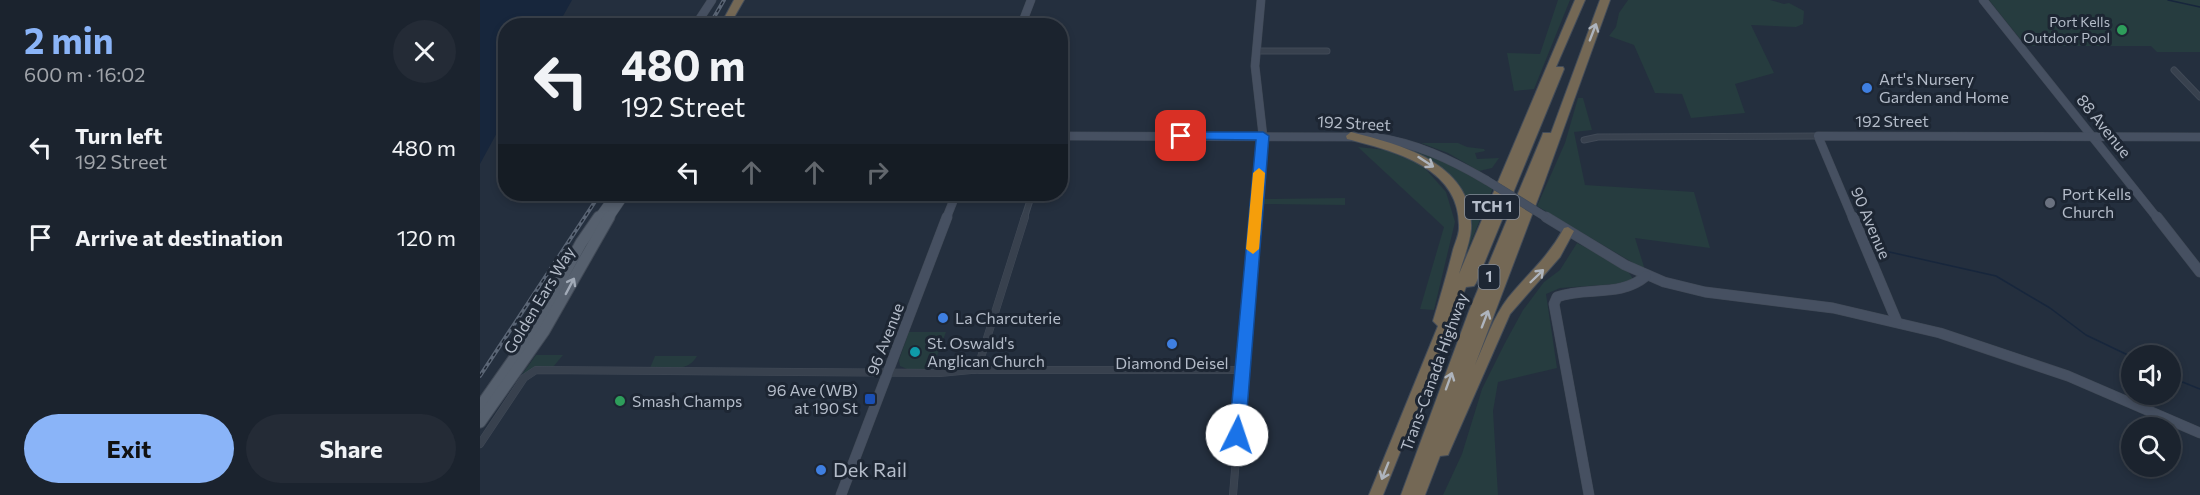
<!DOCTYPE html>
<meta charset="utf-8">
<style>
body{margin:0;font-family:Commissioner,sans-serif;background:#242b36;color:#f1f3f6;height:100vh;display:flex;flex-direction:column;font-size:22px;white-space:nowrap}
*{box-sizing:border-box;margin:0}
p{font-size:20px;color:#a0a4aa}
.icon{flex:none;width:33px;height:33px;fill:none;stroke:currentColor;stroke-width:2;stroke-linecap:round;stroke-linejoin:round}
.map{position:relative;flex:1;overflow:hidden}
.panel{display:flex;flex-direction:column;background:#1b232e;width:480px}
.panel>*{flex:none}
.top-card{position:absolute;left:18px;top:18px;width:570px;height:183px;border-radius:24px;box-shadow:0 3px 9px #0003,0 0 0 2px #39404a;background:#1b232e;color:#f1f3f6;overflow:hidden}
.controls{position:absolute;left:1641px;top:345px;display:grid;gap:12px}
.controls a{display:grid;place-items:center;width:60px;height:60px;border-radius:50%;background:#1b232e;box-shadow:0 3px 9px #0003,0 0 0 2px #39404a;font-size:30px}
.pin{position:absolute;display:grid;place-items:center;width:51px;height:51px;color:#fff;margin:-26px;border-radius:12px;box-shadow:0 3px 9px #0006}
.me{position:absolute;width:66px;margin:-33px;rotate:4deg;stroke-linejoin:round;filter:drop-shadow(0 0 4px #0008)}
.turn{display:flex;align-items:center;gap:21px;height:126px;padding:0 24px;font-size:27px}
.turn .icon{width:78px;height:78px;stroke-width:2.5}
.turn b{display:block;font-size:42px;line-height:51px}
.lanes{display:flex;align-items:center;height:57px;padding:0 24px;background:#0003;justify-content:center;gap:30px;direction:ltr}
.lanes .off{opacity:.35}
.round{display:grid;place-items:center;flex:none;width:63px;height:63px;border-radius:32px;background:#242b36}
.headline{display:flex;align-items:center;justify-content:space-between;height:102px;padding:0 24px}
h1{font-size:36px;font-weight:700;line-height:45px;color:#8ab4f8}
.action{display:flex;gap:12px;margin-top:auto;padding:12px 24px}
.action a{flex:1;height:69px;border-radius:36px;background:#8ab4f8;color:#111;font-size:24px;font-weight:700;line-height:69px;text-align:center}
.action a+a{background:#242b36;color:#f1f3f6}
ul{padding:0;list-style:none}
li{display:flex;align-items:center;gap:18px;height:90px;padding:0 24px}
li div{flex:1}
li b{display:block;font-size:22px}
li em{font-style:normal}
main{display:flex;flex:1;min-height:0}
.map>svg:first-child{display:block}
.green{fill:#263c3f}
.water{fill:#17263c}
.lines{fill:none;stroke-linecap:round;stroke-linejoin:round}
.stream{stroke:#17263c;stroke-width:1.5}
.street-far1-casing{stroke:#414a57;stroke-width:7}
.street-casing{stroke:#414a57;stroke-width:8}
.secondary-far1-casing{stroke:#414a57;stroke-width:9}
.secondary-casing{stroke:#414a57;stroke-width:11}
.primary-far1-casing{stroke:#414a57;stroke-width:10}
.primary-casing{stroke:#414a57;stroke-width:13}
.highway-casing{stroke:#434c59;stroke-width:2}
.street-far1{stroke:#38414e;stroke-width:5}
.street{stroke:#38414e;stroke-width:7}
.secondary-far1{stroke:#465061;stroke-width:8}
.secondary{stroke:#465061;stroke-width:10}
.primary-far1{stroke:#56606e;stroke-width:9}
.primary{stroke:#56606e;stroke-width:11}
.highway{fill:#746855;fill-rule:evenodd}
.rail-casing{stroke:#5a6575;stroke-width:4}
.rail{stroke:#1d2633;stroke-width:1.5;stroke-dasharray:4;stroke-linecap:butt}
.secondary-bridge-casing{stroke:#414a57;stroke-width:9;stroke-linecap:butt}
.secondary-bridge{stroke:#465061;stroke-width:8}
.oneway{stroke:#aeb4bd}
.oneway2{stroke:#a1aab7}
.route{fill:#1a73e8;stroke:#114b97;stroke-width:1.5}
.slow{fill:#f59e0b}
.leisure-dot{fill:#2e9e5b;stroke:#1d2633;stroke-width:2}
.shop-dot{fill:#3f7fe0;stroke:#1d2633;stroke-width:2}
.worship-dot{fill:#6b7280;stroke:#1d2633;stroke-width:2}
.culture-dot{fill:#0f9aa8;stroke:#1d2633;stroke-width:2}
.transit-dot{fill:#1a4fb4;stroke:#1d2633;stroke-width:2}
.labels{text-anchor:middle;stroke-width:6;stroke-linejoin:round;paint-order:stroke}
.far-poi-label{font-size:14px;fill:#b4bcc9;stroke:#1d2633;text-anchor:end}
.shield{fill:#1d2633;stroke:#878f9c;stroke-width:1.5}
.shield-label{font-size:15px;font-weight:bold;fill:#b4bcc9}
.poi-label{font-size:16px;fill:#b4bcc9;stroke:#1d2633;text-anchor:start}
.street-label{font-size:16px;fill:#b4bcc9;stroke:#1d2633}
.near-poi-label{font-size:20px;fill:#b4bcc9;stroke:#1d2633;text-anchor:start}
</style>
<main>
<section class="panel">
<div class="headline"><div><h1>2 min</h1><p>600 m · 16:02</p></div><a class="round"><svg class="icon" aria-label="close" viewBox="0 0 24 24"><path d="M6 6l12 12M18 6L6 18"/></svg></a></div>
<ul>
<li><svg class="icon" aria-label="left" viewBox="0 0 24 24"><path d="M17 20v-9H6M10 6l-5 5 5 5"/></svg><div><b>Turn left</b><p>192 Street</p></div><em>480 m</em></li>
<li><svg class="icon" aria-label="arrive" viewBox="0 0 24 24"><path d="M6 21V4h12l-3 4 3 4H6"/></svg><div><b>Arrive at destination</b></div><em>120 m</em></li>
</ul>
<div class="action"><a>Exit</a><a>Share</a></div>
</section>
<div class="map">
<svg width="1720" height="495" viewBox="0 0 1720 495">
<rect width="100%" height="100%" fill="#242f3e"/>
<!-- green -->
<g class="green">
<polygon points="1078,0 1090,0 1054,89 1034,91 1027,53 1060,54"/>
<polygon points="1148,0 1290,0 1304,4 1309,3 1324,11 1323,24 1316,27 1271,25 1294,73 1255,84 1265,113 1211,118 1202,94 1175,93 1154,45 1129,36 1136,27 1139,13"/>
<polygon points="1509,0 1720,0 1720,52 1677,52 1671,46 1546,46"/>
<polygon points="1098,98 1103,98 1112,130 1094,132 1105,185 1214,192 1230,248 1155,238 1165,270 1057,206 1085,143"/>
<polygon points="916,143 974,163 983,172 1013,188 979,271 984,245 979,192 915,145"/>
<polygon points="941,143 978,143 987,147 1004,149 1005,151 995,153 997,159 1019,158 1012,168 999,171 968,153"/>
<polygon points="878,147 906,150 942,165 966,192 975,222 954,310 940,309 964,227"/>
<polygon points="865,198 865,205 783,204 784,199"/>
<polygon points="1097,243 1146,268 1153,279 1150,283 1080,288 1066,294 1077,368 1018,382 1013,411 1018,495 963,495 982,454 1002,389 1025,343 1043,310 1064,282 1080,270"/>
<polygon points="429,332 466,332 452,369 427,369 420,366 419,360"/>
<polygon points="56,355 83,355 73,367 41,376"/>
<path d="M175,356H217C208,373 187,368 170,368Z"/>
</g>
<!-- water -->
<polygon class="water" points="0,0 92,0 78,25 26,26 25,118 0,164"/>
<g class="lines">
<!-- stream -->
<g class="stream">
<polyline points="1688,0 1720,7"/>
<polyline points="1405,251 1516,276 1570,308 1606,335 1652,357"/>
<polyline points="1690,377 1720,389"/>
</g>
<defs>
<g id="street-far1">
<polyline points="776,51 847,51"/>
<polyline points="1694,70 1720,97"/>
<polyline points="1104,140 1118,137 1338,136"/>
<polyline points="544,219 552,194"/>
<polyline points="776,219 783,136"/>
</g>
<g id="street">
<polyline points="497,370 545,217"/>
<polyline points="0,444 44,378 56,370 460,373 491,370 762,370"/>
<polyline points="753,495 776,217"/>
</g>
<g id="secondary-far1">
<polyline points="781,0 775,66 783,136"/>
<polyline points="1503,0 1678,219"/>
<polyline points="215,26 232,0"/>
<polyline points="541,26 551,0"/>
<path d="M580,136L894,137C936,143 970,159 1006,180"/>
<polyline points="1064,216 1069,219"/>
<polyline points="466,219 476,194"/>
<polyline points="1373,219 1338,136 1720,137"/>
</g>
<g id="secondary">
<polyline points="1066,217 1145,265 1184,282 1225,292 1353,308 1460,333 1588,376 1720,433"/>
<polyline points="1373,217 1417,322"/>
<polyline points="1677,217 1720,272"/>
<polyline points="361,495 467,217"/>
<path d="M1109,495L1074,304L1077,297C1107,286 1140,298 1166,276"/>
</g>
<g id="primary-far1">
<polyline points="118,219 136,194"/>
<polyline points="128,219 145,194"/>
</g>
<g id="primary">
<polyline points="0,407 52,333 101,243 119,217"/>
<polyline points="0,422 64,331 129,217"/>
</g>
<g id="highway">
<polygon points="254,0 264,0 249,26 240,26"/>
<path d="M1095,0H1105L1076,67H1083L1084,69L996,283L994,286L986,287L903,495H889L958,326L953,321C960,298 967,274 973,250C975,243 979,235 979,228C981,167 914,151 867,139L866,136L871,132C921,145 994,163 991,229C990,243 983,260 979,274Z"/>
<path d="M1120,0H1130L1064,183L995,365C1005,343 1013,317 1028,298C1049,272 1067,259 1084,228L1088,227L1094,231L1080,257L1030,314L968,455L960,456L945,495H921L989,311L1062,136L1063,133H1071Z"/>
</g>
</defs>
<!-- street-far1 casing -->
<use href="#street-far1" class="street-far1-casing"/>
<!-- street casing -->
<use href="#street" class="street-casing"/>
<!-- secondary-far1 casing -->
<use href="#secondary-far1" class="secondary-far1-casing"/>
<!-- secondary casing -->
<use href="#secondary" class="secondary-casing"/>
<!-- primary-far1 casing -->
<use href="#primary-far1" class="primary-far1-casing"/>
<!-- primary casing -->
<use href="#primary" class="primary-casing"/>
<!-- highway casing -->
<use href="#highway" class="highway-casing"/>
<!-- street-far1 -->
<use href="#street-far1" class="street-far1"/>
<!-- street -->
<use href="#street" class="street"/>
<!-- secondary-far1 -->
<use href="#secondary-far1" class="secondary-far1"/>
<!-- secondary -->
<use href="#secondary" class="secondary"/>
<!-- primary-far1 -->
<use href="#primary-far1" class="primary-far1"/>
<!-- primary -->
<use href="#primary" class="primary"/>
<!-- highway -->
<use href="#highway" class="highway"/>
<defs>
<g id="rail">
<polyline points="229,26 244,0"/>
<polyline points="0,376 120,194"/>
</g>
</defs>
<!-- rail casing -->
<use href="#rail" class="rail-casing"/>
<!-- rail -->
<use href="#rail" class="rail"/>
<defs>
<polyline id="secondary-bridge" points="1006,180 1064,216"/>
</defs>
<!-- secondary-bridge casing -->
<use href="#secondary-bridge" class="secondary-bridge-casing"/>
<!-- secondary-bridge -->
<use href="#secondary-bridge" class="secondary-bridge"/>
</g>
<!-- one-way arrows -->
<defs><path id="oneway-shaft" d="M-6 0H5M1.5-3L5.5 0L1.5 3" fill="none" stroke-width="1.6" stroke-linecap="round" stroke-linejoin="round" transform="scale(1.5)"/></defs>
<g class="oneway">
<use href="#oneway-shaft" transform="translate(1113 32) rotate(-69)"/>
<use href="#oneway-shaft" transform="translate(946 162) rotate(33)"/>
<use href="#oneway-shaft" transform="translate(1057 276) rotate(-44)"/>
<use href="#oneway-shaft" transform="translate(1005 319) rotate(-69)"/>
<use href="#oneway-shaft" transform="translate(969 381) rotate(-70)"/>
<use href="#oneway-shaft" transform="translate(905 471) rotate(112)"/>
</g>
<use class="oneway2" href="#oneway-shaft" transform="translate(90 286) rotate(-62)"/>
<!-- route -->
<polygon class="route" points="701,132 783,132 789,136 765,435 763,440 757,442 751,440 749,435 776,140 696,139 696,133"/>
<!-- slow -->
<polygon class="slow" points="779,168 785,173 779,249 773,254 766,249 773,173"/>
<!-- markers -->
<g class="leisure-dot">
<circle cx="1642" cy="30" r="6"/>
<circle cx="140" cy="401" r="6"/>
</g>
<g class="shop-dot">
<circle cx="1387" cy="88" r="6"/>
<circle cx="463" cy="318" r="6"/>
<circle cx="692" cy="344" r="6"/>
<circle cx="341" cy="470" r="6"/>
</g>
<circle class="worship-dot" cx="1570" cy="203" r="6"/>
<circle class="culture-dot" cx="435" cy="352" r="6"/>
<rect class="transit-dot" x="384" y="393" width="12" height="12" rx="3"/>
<g class="labels">
<!-- far-poi labels -->
<g class="far-poi-label">
<text x="1630" y="27">Port Kells<tspan x="1630" dy="16">Outdoor Pool</tspan></text>
</g>
<!-- shield labels -->
<g class="shield">
<rect x="985" y="195" width="54" height="24" rx="4.5"/>
<rect x="998.5" y="265" width="21" height="24" rx="4.5"/>
</g>
<g class="shield-label">
<text x="1012" y="212">TCH 1</text>
<text x="1009" y="282">1</text>
</g>
<!-- poi labels -->
<g class="poi-label">
<text x="1399" y="85">Art's Nursery<tspan x="1399" dy="18">Garden and Home</tspan></text>
<text x="1582" y="200">Port Kells<tspan x="1582" dy="18">Church</tspan></text>
<text x="475" y="324">La Charcuterie</text>
<text x="447" y="349">St. Oswald's<tspan x="447" dy="18">Anglican Church</tspan></text>
<text x="692" y="369" text-anchor="middle">Diamond Deisel</text>
<text x="378" y="396" text-anchor="end">96 Ave (WB)<tspan x="378" dy="18">at 190 St</tspan></text>
<text x="152" y="407">Smash Champs</text>
</g>
<!-- street labels -->
<g class="street-label">
<text x="1412" y="127">192 Street</text>
<text transform="translate(874 123) rotate(3)" y="6">192 Street</text>
<text transform="translate(1624 126) rotate(51)" y="6">88 Avenue</text>
<text transform="translate(1391 223) rotate(67)" y="6">90 Avenue</text>
<text transform="translate(59 300) rotate(-59)" y="6">Golden Ears Way</text>
<text transform="translate(405 339) rotate(-69)" y="6">96 Avenue</text>
<text transform="translate(954 372) rotate(-70)" y="6">Trans-Canada Highway</text>
</g>
<!-- near-poi labels -->
<g class="near-poi-label">
<text x="353" y="477">Dek Rail</text>
</g>
</g>
</svg>
<div class="controls">
<a><svg class="icon" aria-label="sound" viewBox="0 0 24 24"><path d="M4 9h4l5-4v14l-5-4H4zM17 9q2 3 0 6"/></svg></a>
<a><svg class="icon" aria-label="search" viewBox="0 0 24 24"><circle cx="10" cy="10" r="6"/><path d="M15 15l6 6"/></svg></a>
</div>
<div class="pin" style="left:701px;top:136px;background:#d93025"><svg class="icon" aria-label="arrive" viewBox="0 0 24 24"><path d="M6 21V4h12l-3 4 3 4H6"/></svg></div>
<svg class="me" style="left:757px;top:435px" viewBox="-20 -20 40 40"><circle r="19" fill="#fff"/><path d="M0-13L10 11 0 6-10 11z" fill="#1a73e8"/></svg>
<div class="top-card">
<div class="turn"><svg class="icon" aria-label="left" viewBox="0 0 24 24"><path d="M17 20v-9H6M10 6l-5 5 5 5"/></svg><div><b>480 m</b>192 Street</div></div>
<div class="lanes"><svg class="icon" aria-label="left" viewBox="0 0 24 24"><path d="M17 20v-9H6M10 6l-5 5 5 5"/></svg><svg class="icon off" aria-label="ahead" viewBox="0 0 24 24"><path d="M12 20V5M6 11l6-6 6 6"/></svg><svg class="icon off" aria-label="ahead" viewBox="0 0 24 24"><path d="M12 20V5M6 11l6-6 6 6"/></svg><svg class="icon off" aria-label="right" viewBox="0 0 24 24"><path d="M7 20v-9h11M14 6l5 5-5 5"/></svg></div>
</div>
</div>
</main>
